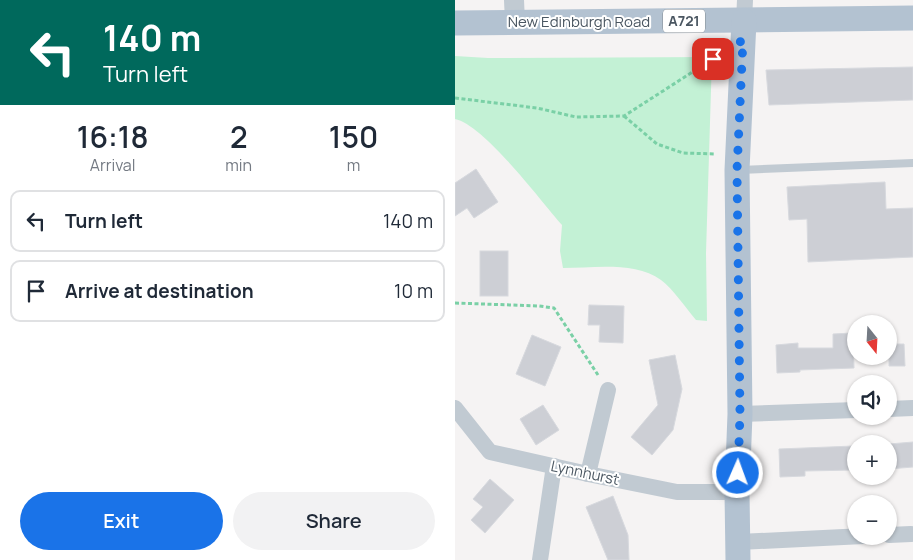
<!DOCTYPE html>
<meta charset="utf-8">
<style>
body{margin:0;font-family:Manrope,sans-serif;background:#f2f2f3;color:#1f2937;height:100vh;display:flex;flex-direction:column;font-size:19px;white-space:nowrap}
*{box-sizing:border-box;margin:0}
p{font-size:16px;color:#747a83}
.icon{flex:none;width:28px;height:28px;fill:none;stroke:currentColor;stroke-width:2;stroke-linecap:round;stroke-linejoin:round}
.map{position:relative;flex:1;overflow:hidden}
.sheet{display:flex;flex-direction:column;background:#fff;width:455px}
.sheet>*{flex:none}
.banner{background:#00695c;color:#fff;overflow:hidden}
.needle{width:32px;rotate:162deg}
.tools{position:absolute;left:392px;top:315px;display:grid;gap:10px}
.tools a{display:grid;place-items:center;width:50px;height:50px;border-radius:50%;background:#fff;box-shadow:0 1px 4px #0004;font-size:25px}
.pin{position:absolute;display:grid;place-items:center;width:42px;height:42px;color:#fff;margin:-21px;border-radius:10px;box-shadow:0 2px 8px #0006}
.me{position:absolute;width:55px;margin:-28px;rotate:2deg;stroke-linejoin:round;filter:drop-shadow(0 0 4px #0008)}
.turn{display:flex;align-items:center;gap:18px;height:105px;padding:0 20px;font-size:22px}
.turn .icon{width:65px;height:65px;stroke-width:2.5}
.turn b{display:block;font-size:35px;line-height:42px}
.eta{display:flex;justify-content:space-evenly;align-items:center;height:85px;text-align:center}
.eta b{font-size:30px;font-weight:600;line-height:35px}
.button{display:flex;gap:10px;margin-top:auto;padding:10px 20px}
.button a{flex:1;height:58px;border-radius:30px;background:#1a73e8;color:#fff;font-size:20px;font-weight:600;line-height:58px;text-align:center}
.button a+a{background:#f2f2f3;color:#1f2937}
ul{padding:0;list-style:none}
li{display:flex;align-items:center;gap:15px;height:62px;margin:0 10px 8px;padding:0 10px;border:2px solid #e0e1e3;border-radius:10px}
li div{flex:1}
li b{display:block;font-size:19px}
li em{font-style:normal}
main{display:flex;flex:1;min-height:0}
.map>svg:first-child{display:block}
.green{fill:#c3f1d5}
.building{fill:#cdcfd5;stroke:#d7d9de}
.lines{fill:none;stroke-linecap:round;stroke-linejoin:round}
.path{stroke:#7ad0a6;stroke-width:3;stroke-dasharray:4 2.5;stroke-linecap:butt}
.service{stroke:#c1cad2;stroke-width:8}
.minor{stroke:#c1cad2;stroke-width:16}
.tertiary{stroke:#c1cad2;stroke-width:20}
.primary{stroke:#b3c2d1;stroke-width:25}
.route{stroke:#1a73e8;stroke-width:9;stroke-dasharray:0 16.2}
.labels{text-anchor:middle;stroke-width:4;stroke-linejoin:round;paint-order:stroke}
.shield{fill:#fff;stroke:#808990;stroke-width:1}
.shield-label{font-size:14px;font-weight:bold;fill:#4a5661}
.street-label{font-size:15px;fill:#4a5661;stroke:#fff}
</style>
<main>
<section class="sheet">
<div class="banner">
<div class="turn"><svg class="icon" aria-label="left" viewBox="0 0 24 24"><path d="M17 20v-9H6M10 6l-5 5 5 5"/></svg><div><b>140 m</b>Turn left</div></div>
</div>
<div class="eta">
<div><b>16:18</b><p>Arrival</p></div>
<div><b>2</b><p>min</p></div>
<div><b>150</b><p>m</p></div>
</div>
<ul>
<li><svg class="icon" aria-label="left" viewBox="0 0 24 24"><path d="M17 20v-9H6M10 6l-5 5 5 5"/></svg><div><b>Turn left</b></div><em>140 m</em></li>
<li><svg class="icon" aria-label="arrive" viewBox="0 0 24 24"><path d="M6 21V4h12l-3 4 3 4H6"/></svg><div><b>Arrive at destination</b></div><em>10 m</em></li>
</ul>
<div class="button"><a>Exit</a><a>Share</a></div>
</section>
<div class="map">
<svg width="458" height="560" viewBox="0 0 458 560">
<rect width="100%" height="100%" fill="#f5f3f3"/>
<!-- green -->
<path class="green" d="M0,56L33,58L257,57L251,253L252,321L241,320C231,308 218,289 206,280C180,261 138,268 108,268L105,251L107,225C86,201 29,125 0,119Z"/>
<!-- building -->
<g class="building">
<polygon points="458,67 458,100 314,105 311,70"/>
<polygon points="21,169 43,202 19,218 12,208 0,216 0,183"/>
<polygon points="430,182 431,209 458,208 458,257 353,262 352,219 334,220 332,187"/>
<rect x="25" y="251" width="28" height="45"/>
<polygon points="134,305 169,306 168,343 144,342 145,325 133,325"/>
<polygon points="398,333 399,368 345,370 345,372 322,373 321,345 343,343 343,348 378,348 378,334"/>
<polygon points="77,335 106,347 90,386 61,374"/>
<polygon points="434,344 449,344 450,366 434,366"/>
<polygon points="220,355 227,389 218,430 197,455 176,437 203,405 194,360"/>
<polygon points="88,405 104,430 81,445 65,419"/>
<polygon points="458,442 458,467 434,469 434,444"/>
<polygon points="399,446 399,470 350,471 350,476 325,477 324,449"/>
<polygon points="35,479 59,500 30,533 16,520 28,507 18,499"/>
<polygon points="158,496 173,535 174,560 153,560 131,507"/>
</g>
<g class="lines">
<!-- path -->
<g class="path">
<polyline points="0,98 82,108 121,117 169,116 264,55"/>
<polyline points="169,116 202,144 228,153 261,154"/>
<polyline points="0,303 84,306 99,308 143,375"/>
</g>
<!-- service -->
<polyline class="service" points="285,170 458,163"/>
<!-- minor -->
<g class="minor">
<polyline points="289,21 290,0"/>
<polyline points="0,408 35,452 133,474 222,492 282,492"/>
<polyline points="434,409 458,408"/>
<polyline points="285,414 401,410"/>
<polyline points="133,474 153,390"/>
<polyline points="434,535 456,534"/>
<polyline points="284,542 409,536"/>
<polyline points="85,560 99,466"/>
</g>
<!-- tertiary -->
<polyline class="tertiary" points="59,0 60,22"/>
<!-- primary -->
<g class="primary">
<polyline points="0,23 458,18"/>
<polyline points="283,560 282,492 285,414 282,170 289,21"/>
</g>
</g>
<g class="lines">
<!-- route -->
<polyline class="route" points="258,59 288,40 282,170 285,414 283,473"/>
</g>
<g class="labels">
<!-- shield labels -->
<rect class="shield" x="208" y="9.5" width="42" height="23" rx="4"/>
<g class="shield-label">
<text x="229" y="26">A721</text>
</g>
<!-- street labels -->
<g class="street-label">
<text x="124" y="27">New Edinburgh Road</text>
<text transform="translate(130 473) rotate(12)" y="5">Lynnhurst</text>
</g>
</g>
</svg>
<div class="tools">
<a><svg class="needle" viewBox="-14 -14 28 28"><path d="M0-13l5 13h-10z" fill="#e53935"/><path d="M0 13l5-13h-10z" fill="#747a83"/></svg></a>
<a><svg class="icon" aria-label="sound" viewBox="0 0 24 24"><path d="M4 9h4l5-4v14l-5-4H4zM17 9q2 3 0 6"/></svg></a>
<a>+</a>
<a>−</a>
</div>
<div class="pin" style="left:258px;top:59px;background:#d93025"><svg class="icon" aria-label="arrive" viewBox="0 0 24 24"><path d="M6 21V4h12l-3 4 3 4H6"/></svg></div>
<svg class="me" style="left:283px;top:473px" viewBox="-20 -20 40 40"><circle r="17" fill="#1a73e8" stroke="#fff" stroke-width="3"/><path d="M0-11L8 9 0 5-8 9z" fill="#fff"/></svg>
</div>
</main>
